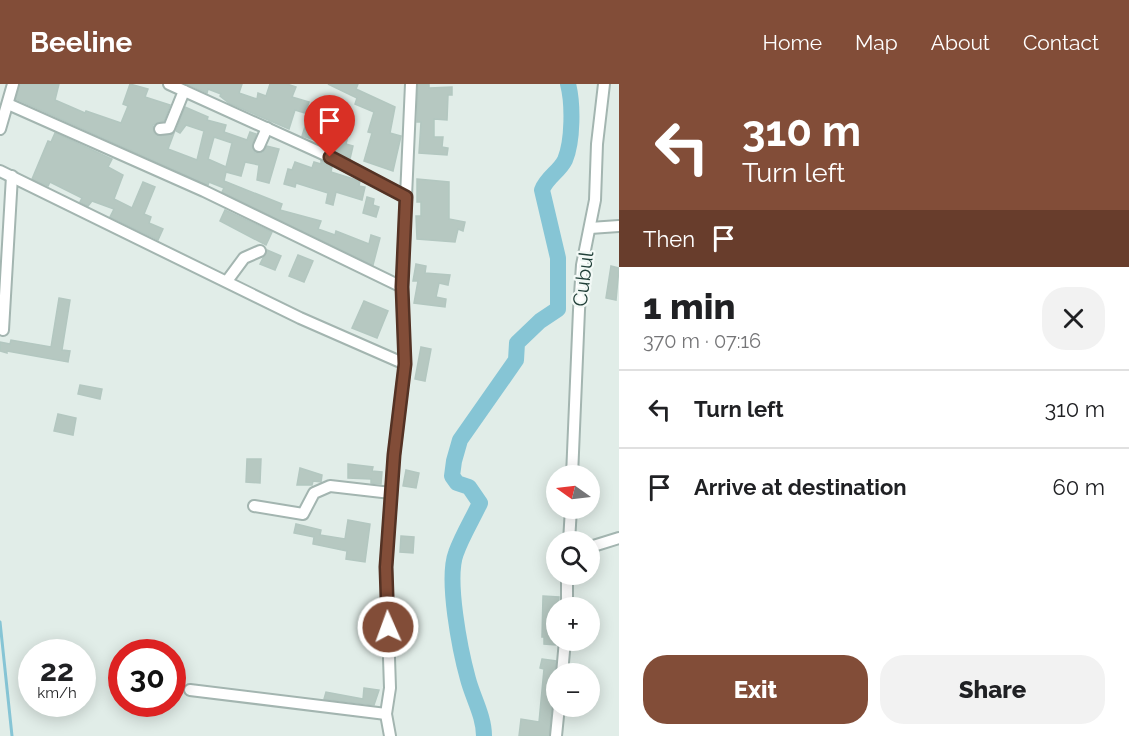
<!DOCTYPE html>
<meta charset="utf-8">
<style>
body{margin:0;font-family:Raleway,sans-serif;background:#f2f2f2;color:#202124;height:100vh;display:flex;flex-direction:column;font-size:22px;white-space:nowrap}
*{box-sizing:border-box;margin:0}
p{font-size:20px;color:#757577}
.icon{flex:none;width:33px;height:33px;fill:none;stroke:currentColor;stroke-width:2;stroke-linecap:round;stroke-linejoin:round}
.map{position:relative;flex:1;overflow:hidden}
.details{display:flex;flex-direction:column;background:#fff;width:510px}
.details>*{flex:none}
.guide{background:#824d38;color:#fff;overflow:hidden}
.needle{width:39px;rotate:284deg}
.tools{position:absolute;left:546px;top:381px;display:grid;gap:12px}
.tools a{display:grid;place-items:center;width:54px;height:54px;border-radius:50%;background:#fff;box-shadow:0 3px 15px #0003;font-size:30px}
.speed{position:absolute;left:18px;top:555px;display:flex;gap:12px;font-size:30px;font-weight:700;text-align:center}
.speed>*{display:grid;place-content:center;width:78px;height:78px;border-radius:50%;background:#fff;box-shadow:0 3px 15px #0003;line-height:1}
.speed small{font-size:15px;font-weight:400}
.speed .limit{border:9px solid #d22;background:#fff;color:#111}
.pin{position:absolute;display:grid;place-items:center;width:51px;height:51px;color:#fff;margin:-62px -26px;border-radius:50% 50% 50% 0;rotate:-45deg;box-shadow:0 0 6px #0007}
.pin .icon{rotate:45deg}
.me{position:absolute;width:66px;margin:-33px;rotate:358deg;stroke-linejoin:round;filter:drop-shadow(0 0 4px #0008)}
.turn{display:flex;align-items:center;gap:21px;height:126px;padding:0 24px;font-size:27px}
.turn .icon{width:78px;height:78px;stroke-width:2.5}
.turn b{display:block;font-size:42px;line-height:51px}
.then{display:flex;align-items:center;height:57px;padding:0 24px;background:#0003;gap:12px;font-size:22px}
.round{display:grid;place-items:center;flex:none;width:63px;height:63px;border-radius:24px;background:#f2f2f2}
.headline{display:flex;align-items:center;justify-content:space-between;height:102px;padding:0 24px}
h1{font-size:36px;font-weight:800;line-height:45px}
.button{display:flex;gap:12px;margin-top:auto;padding:12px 24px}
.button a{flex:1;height:69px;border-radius:24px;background:#824d38;color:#fff;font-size:24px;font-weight:800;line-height:69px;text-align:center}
.button a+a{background:#f2f2f2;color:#202124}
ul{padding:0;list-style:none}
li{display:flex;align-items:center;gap:18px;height:78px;padding:0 24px;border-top:2px solid #e0e0e0}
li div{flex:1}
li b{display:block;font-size:22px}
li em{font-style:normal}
header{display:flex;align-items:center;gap:36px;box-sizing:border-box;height:84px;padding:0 30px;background:#824d38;color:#fff}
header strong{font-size:28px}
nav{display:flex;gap:33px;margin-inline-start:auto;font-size:21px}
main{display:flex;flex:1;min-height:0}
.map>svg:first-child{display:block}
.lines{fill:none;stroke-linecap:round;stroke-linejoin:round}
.stream{stroke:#86c5d5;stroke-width:3}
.river{stroke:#86c5d5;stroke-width:16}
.building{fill:#b6c8c1;stroke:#b3c7c0;stroke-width:1.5;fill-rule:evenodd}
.street-casing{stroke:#a3b5b0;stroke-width:14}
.street{stroke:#fff;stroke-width:10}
.route-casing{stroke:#543224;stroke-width:15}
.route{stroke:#824d38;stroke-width:10}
.labels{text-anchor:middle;stroke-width:4.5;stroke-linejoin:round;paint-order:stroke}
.street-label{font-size:20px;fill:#203f38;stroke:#f2f9f6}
</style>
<header>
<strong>Beeline</strong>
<nav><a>Home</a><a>Map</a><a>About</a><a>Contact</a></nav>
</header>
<main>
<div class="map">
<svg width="619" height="652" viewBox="0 0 619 652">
<rect width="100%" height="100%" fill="#e1ede8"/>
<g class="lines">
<!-- stream -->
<polyline class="stream" points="0,538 12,652"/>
<!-- river -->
<path class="river" d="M484,652C484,632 473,614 468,595C460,566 446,495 456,469C462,452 472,436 480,419L469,403L457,399L452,392L454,377L460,356L516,276L517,259L540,237L558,225V174L542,106C547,93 559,88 565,76C573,57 573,19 568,0"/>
</g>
<!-- building -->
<g class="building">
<path d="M20,0H59L55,16L85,29L86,27L121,39L128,22L123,20L130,0L148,5L145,13L170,21L164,37L153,41L154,49L161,52L174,49L168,65L197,76L204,47L186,41L180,49L176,47L185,23L208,33L207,36L226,41L224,48L247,56L250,48L256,50L252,62L255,69L263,68L267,62L279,65L269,99L257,96L259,81L245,78L241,92L226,88L224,97L282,120L280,126L321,137L318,145L335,151L336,147L369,160L371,151L380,154L373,181L222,108L224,104L209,98L208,101L16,15ZM214,53L232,59L226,83L208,75Z"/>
<polygon points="187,0 242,0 239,9 257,15 258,9 266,12 270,0 287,0 296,3 292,13 309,18 305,29 295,26 289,45 229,19 220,12 221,10 208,5 207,9"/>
<polygon points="328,0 358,0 356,5 395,23 390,49 401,52 393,87 364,77 372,49 368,48 374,28 355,20 357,14"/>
<polygon points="418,0 429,0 429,4 452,3 452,11 448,11 447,36 434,35 434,53 443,53 442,63 448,64 447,71 419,69 421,38 417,38"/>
<polygon points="309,30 324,35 322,42 338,46 341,36 351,38 346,60 353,62 350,75 321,61 321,58 302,52"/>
<polygon points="55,49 112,75 108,83 123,91 114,115 132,124 143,98 155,103 144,130 151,133 149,139 163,145 158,156 110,133 114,125 92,117 88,122 80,118 82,114 50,98 48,102 32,95 48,57 51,58"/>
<polygon points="321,77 332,83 331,88 360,97 359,102 365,103 362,116 336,108 333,121 326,119 328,109 296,99 295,103 284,100 288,85 292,86 295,78 312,84 314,78 321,80"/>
<polygon points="417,95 449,98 449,135 465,138 463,147 458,145 455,158 417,155 416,132 421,132 421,118 417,118"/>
<polygon points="367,113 374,115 373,121 379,123 376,133 363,129"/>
<polygon points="225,126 272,148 266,161 220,137"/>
<polygon points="267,166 281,172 275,186 260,180"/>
<polygon points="298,171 313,177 304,198 289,192"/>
<polygon points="416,180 426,182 425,189 450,191 448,201 439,199 436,213 446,215 445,223 414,219 418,197 413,197"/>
<polygon points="611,182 619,184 616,216 606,214"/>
<polygon points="59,214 70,216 62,266 70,267 68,278 7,267 7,269 0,267 0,258 10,260 11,256 51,263"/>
<polygon points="364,217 388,227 377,254 352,244"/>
<polygon points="421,263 431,265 425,297 415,295"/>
<polygon points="80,301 102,305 100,315 78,310"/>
<polygon points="58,330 76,334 73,351 54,347"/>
<polygon points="247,375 261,375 260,399 246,398"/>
<polygon points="348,380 373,383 372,387 382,388 381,400 371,399 371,395 348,394"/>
<polygon points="300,384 322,391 321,398 313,397 312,401 297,401"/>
<polygon points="406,386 419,389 416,404 403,402"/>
<polygon points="348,436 370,440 365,478 346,475 347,467 313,460 314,453 294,449 296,440 321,446 320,451 345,455"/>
<polygon points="401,452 414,453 413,469 400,468"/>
<polygon points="543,512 559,513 556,561 544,560 544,553 542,553"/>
<polygon points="542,575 556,577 549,652 519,652 521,635 539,638 544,585 540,584"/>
<polygon points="364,604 379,606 374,621 324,615 326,608 363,615"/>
</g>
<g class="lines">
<defs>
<g id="street">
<polyline points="169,0 330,73 406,113"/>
<polyline points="8,20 204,107 402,203"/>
<polyline points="0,45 13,0"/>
<polyline points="160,45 169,44 184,7"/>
<polyline points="259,62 267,44"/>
<polyline points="0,87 300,234 405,280"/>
<polyline points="590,144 619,142"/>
<polyline points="227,197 244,174 260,167"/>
<polyline points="3,246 12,92"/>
<polyline points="572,392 579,226 582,181 595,116 597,60 604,0"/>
<polyline points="254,422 303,430 314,409 330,402 391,409"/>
<polyline points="569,458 571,424"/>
<polyline points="590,463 619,454"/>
<polyline points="567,524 567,490"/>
<polyline points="562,590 565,556"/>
<polyline points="190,606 386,630"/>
<polyline points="390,652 386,630 390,604 386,483 394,371 405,280 402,203 411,0"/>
<polyline points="556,652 559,622"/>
</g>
</defs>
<!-- street casing -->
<use href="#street" class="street-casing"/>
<!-- street -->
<use href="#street" class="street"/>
</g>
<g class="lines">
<defs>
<polyline id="route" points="330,73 406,113 402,203 405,280 394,371 386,483 388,543"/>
</defs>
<!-- route casing -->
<use href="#route" class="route-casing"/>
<!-- route -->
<use href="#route" class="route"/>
</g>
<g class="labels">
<!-- street labels -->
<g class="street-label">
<text transform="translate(583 195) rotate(-83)" y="7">Cubul</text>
</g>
</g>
</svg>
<div class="tools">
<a><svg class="needle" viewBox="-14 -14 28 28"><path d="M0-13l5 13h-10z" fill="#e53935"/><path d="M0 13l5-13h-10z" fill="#757577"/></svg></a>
<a><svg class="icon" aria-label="search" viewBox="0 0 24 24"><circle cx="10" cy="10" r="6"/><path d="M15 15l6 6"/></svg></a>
<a>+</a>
<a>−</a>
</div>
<div class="speed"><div>22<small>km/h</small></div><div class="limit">30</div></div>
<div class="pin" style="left:330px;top:73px;background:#d93025"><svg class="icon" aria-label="arrive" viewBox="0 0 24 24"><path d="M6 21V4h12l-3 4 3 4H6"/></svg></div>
<svg class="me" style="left:388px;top:543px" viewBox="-20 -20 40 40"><circle r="17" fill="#824d38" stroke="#fff" stroke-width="3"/><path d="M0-11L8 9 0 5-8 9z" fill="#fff"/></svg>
</div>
<section class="details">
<div class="guide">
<div class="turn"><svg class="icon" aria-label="left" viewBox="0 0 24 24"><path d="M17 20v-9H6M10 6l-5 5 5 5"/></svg><div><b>310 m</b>Turn left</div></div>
<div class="then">Then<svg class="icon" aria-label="arrive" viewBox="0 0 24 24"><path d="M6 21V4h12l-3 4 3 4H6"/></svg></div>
</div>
<div class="headline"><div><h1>1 min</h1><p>370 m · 07:16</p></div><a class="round"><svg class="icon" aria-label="close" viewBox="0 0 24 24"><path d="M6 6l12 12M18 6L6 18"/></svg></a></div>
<ul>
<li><svg class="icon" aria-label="left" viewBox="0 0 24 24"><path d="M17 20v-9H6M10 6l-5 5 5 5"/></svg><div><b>Turn left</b></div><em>310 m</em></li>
<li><svg class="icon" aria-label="arrive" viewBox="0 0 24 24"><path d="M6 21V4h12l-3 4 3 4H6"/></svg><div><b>Arrive at destination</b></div><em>60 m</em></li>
</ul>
<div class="button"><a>Exit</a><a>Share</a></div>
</section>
</main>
